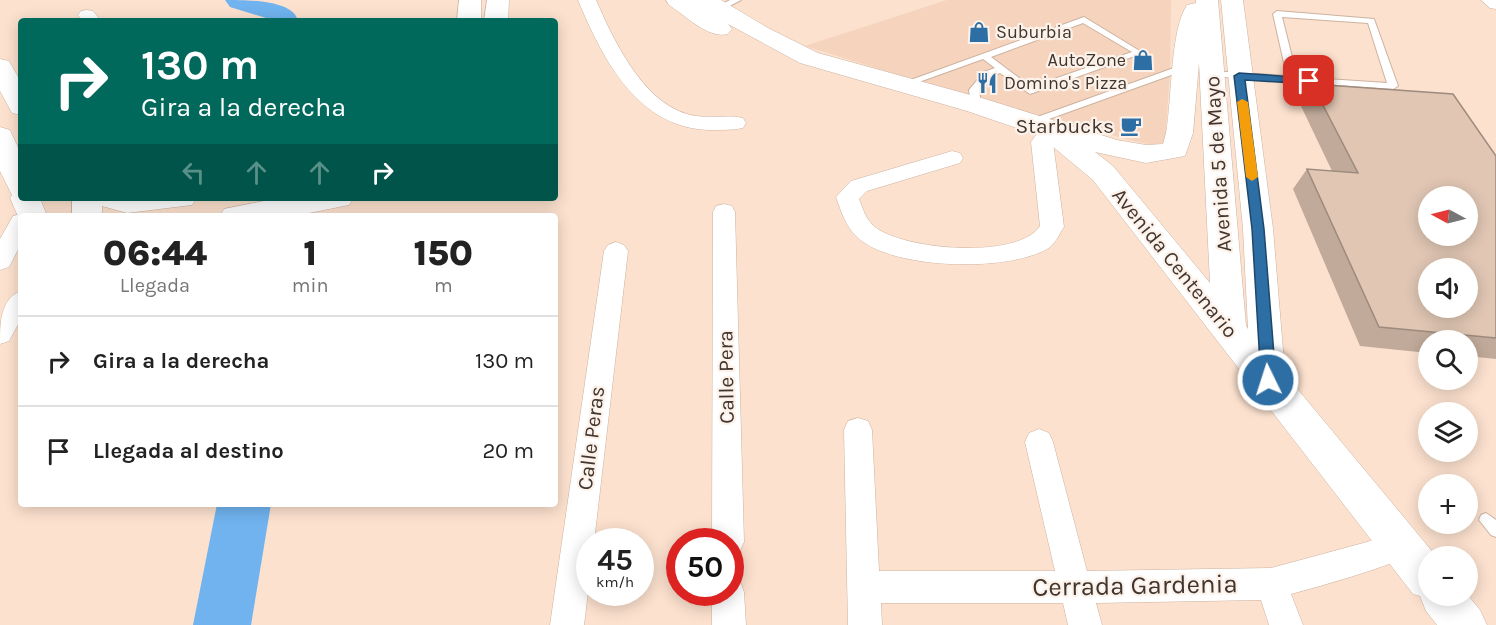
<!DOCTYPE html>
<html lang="es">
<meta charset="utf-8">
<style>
body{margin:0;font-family:Karla,sans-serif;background:#f6f6f6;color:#222;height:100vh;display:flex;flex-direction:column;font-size:22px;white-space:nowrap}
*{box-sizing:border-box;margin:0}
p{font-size:20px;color:#767676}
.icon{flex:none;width:33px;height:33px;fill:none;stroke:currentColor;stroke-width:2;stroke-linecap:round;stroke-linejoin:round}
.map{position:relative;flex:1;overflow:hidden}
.panel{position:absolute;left:18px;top:213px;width:540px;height:294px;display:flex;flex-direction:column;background:#fff;border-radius:6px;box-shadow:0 3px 15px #0003}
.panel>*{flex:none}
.guide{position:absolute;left:18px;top:18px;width:540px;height:183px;border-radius:6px;box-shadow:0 3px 15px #0003;background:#00695c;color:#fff;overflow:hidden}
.needle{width:39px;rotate:277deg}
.tools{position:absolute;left:1418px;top:186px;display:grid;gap:12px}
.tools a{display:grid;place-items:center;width:60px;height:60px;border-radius:50%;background:#fff;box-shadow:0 3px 15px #0003;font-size:30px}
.speed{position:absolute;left:576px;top:528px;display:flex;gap:12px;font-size:30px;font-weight:700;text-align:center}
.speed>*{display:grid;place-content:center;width:78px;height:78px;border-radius:50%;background:#fff;box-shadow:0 3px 15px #0003;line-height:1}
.speed small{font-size:15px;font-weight:400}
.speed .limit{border:9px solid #d22;background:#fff;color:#111}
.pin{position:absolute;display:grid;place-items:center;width:51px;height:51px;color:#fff;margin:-26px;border-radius:12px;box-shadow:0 3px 9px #0006}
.me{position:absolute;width:66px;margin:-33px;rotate:356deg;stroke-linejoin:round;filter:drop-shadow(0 0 4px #0008)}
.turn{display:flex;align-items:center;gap:21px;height:126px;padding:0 24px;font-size:27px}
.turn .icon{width:78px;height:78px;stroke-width:2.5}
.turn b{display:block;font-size:42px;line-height:51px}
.lanes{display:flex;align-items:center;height:57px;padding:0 24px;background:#0003;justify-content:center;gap:30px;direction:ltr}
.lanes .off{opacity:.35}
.eta{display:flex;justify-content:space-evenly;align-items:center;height:102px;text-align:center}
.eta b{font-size:36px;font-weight:800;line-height:42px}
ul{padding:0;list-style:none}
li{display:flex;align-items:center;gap:18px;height:90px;padding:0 24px;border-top:2px solid #e0e0e0}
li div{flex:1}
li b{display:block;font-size:22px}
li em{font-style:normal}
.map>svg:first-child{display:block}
.built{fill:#f5d3bc}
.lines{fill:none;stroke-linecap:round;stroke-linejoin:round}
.river{fill:#70b3ef;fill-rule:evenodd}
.lane-casing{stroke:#ccb2a0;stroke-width:2}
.street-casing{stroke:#ccb2a0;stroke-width:1}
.secondary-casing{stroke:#ccb2a0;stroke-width:1}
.lane{fill:#fff;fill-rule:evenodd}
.street{fill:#fff;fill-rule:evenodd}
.secondary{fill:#fff;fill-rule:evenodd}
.wall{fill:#c1aa9a}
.building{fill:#e0c6b3;stroke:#9d8b7d;stroke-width:1.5;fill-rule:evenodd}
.route{fill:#2d6ea4;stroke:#1d486b;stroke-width:1.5}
.slow{fill:#f59e0b}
.labels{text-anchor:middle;stroke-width:4.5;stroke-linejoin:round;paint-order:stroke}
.far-poi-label{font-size:18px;fill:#41362f;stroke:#fdf2ea;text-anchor:start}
.poi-label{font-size:21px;fill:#41362f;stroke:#fdf2ea;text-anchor:end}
.street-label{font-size:21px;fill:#41362f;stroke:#fdf2ea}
.near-street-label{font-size:26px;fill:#41362f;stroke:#fdf2ea}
</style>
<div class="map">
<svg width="1496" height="625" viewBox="0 0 1496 625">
<rect width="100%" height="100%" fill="#fce1ce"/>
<!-- built -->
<polygon class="built" points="947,0 1171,0 1170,70 1165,142 1152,145 1126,139 934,86 805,46"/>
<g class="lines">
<!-- river -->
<g class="river">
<path d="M225,0C248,0 294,0 298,21H266V18L230,7Z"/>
<polygon points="217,504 271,504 251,625 193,625"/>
</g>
<defs>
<g id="lane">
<polygon points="730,0 741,0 716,13 709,11"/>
<path d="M1277,11L1374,19L1398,86L1393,89L1209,76L1207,74L1212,71L1287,76L1273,14ZM1282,17L1368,23L1387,83L1297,77Z"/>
<path d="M1084,17L1143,53L1030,94L1000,73L990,76L979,90L981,105L976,108L971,105L969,90L984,72L995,68L983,59L905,87L902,88L897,85ZM1083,23L1132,52L1031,87L991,57Z"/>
<polygon points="1185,64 1188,65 1188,69 1035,124 1029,124 1027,122 1029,120"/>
<polygon points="1486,513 1496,520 1496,537 1491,535 1479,520 1481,515"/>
</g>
<g id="street">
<path d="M578,0H596C613,39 642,101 687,114C706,120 725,114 743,118L746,123L743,128C733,130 722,130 711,130C638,129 603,60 578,0Z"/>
<polygon points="1481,0 1496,0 1496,9 1490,8"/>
<polygon points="87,10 93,11 101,21 82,21 78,15 81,11"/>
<path d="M1050,123L1057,125L1060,130L1053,142L1064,227C1059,234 1055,245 1047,249C1007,272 892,270 857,237C846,227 841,211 836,197L851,181L952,151L960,153L963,158L960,163L867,191L859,199C863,209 866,220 875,227C904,250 1018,260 1040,226L1031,142L1043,125Z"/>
<polygon points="724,204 732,206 735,212 744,542 739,553 730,556 730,542 712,542 713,212 716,206"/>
<polygon points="21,214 29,216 21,216 21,244 9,267 0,270 0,239 13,216"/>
<polygon points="616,242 624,245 628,251 594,542 590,542 590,576 584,625 550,625 604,251 608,245"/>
<path d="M21,291V319L9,341L0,344C0,323 0,299 21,291Z"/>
<path d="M858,418L868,421L872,430L879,571H1055L1025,442L1029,433L1039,429L1049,433L1053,442L1087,571L1271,568L1367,542L1400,530L1411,534L1416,545L1411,556C1372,571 1332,583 1291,594L1303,625H1269L1261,600L1096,603L1102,625H1068L1063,603H881L882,625H848L844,430L848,421Z"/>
<polygon points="730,577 740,581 744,592 746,625 712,625 712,592 730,592"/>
</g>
<g id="secondary">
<polygon points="459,0 481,0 481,21 457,21"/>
<polygon points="487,0 509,0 508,21 484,21"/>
<path d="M666,0H721L768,28L818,53L985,99L1117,140L1146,145L1163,144L1166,133C1172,101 1170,30 1187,5L1196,3V0H1218L1246,326L1248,329L1243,229L1221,0H1243L1273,229L1285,374L1436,556H1428V596L1467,594L1480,610L1487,625H1437L1426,611L1420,596L1413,594L1093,180L1040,136L967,111L800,63L728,24L732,29L728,34C708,39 686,16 669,5ZM1199,63L1210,283L1113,166L1095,152L1146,163L1185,156L1193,133Z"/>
<polygon points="0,59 9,61 21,82 21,115 12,113 0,91"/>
<polygon points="0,127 10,130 21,154 21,198 40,198 47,216 21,216 21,223 10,198 12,195 0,171"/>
<polygon points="72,198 197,198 192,205 127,213 102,206 102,216 72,216"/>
<polygon points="279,198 354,198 349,205 294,216 220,216 224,209"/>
</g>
</defs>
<!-- lane casing -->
<use href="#lane" class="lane-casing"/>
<!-- street casing -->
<use href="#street" class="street-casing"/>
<!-- secondary casing -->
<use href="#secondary" class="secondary-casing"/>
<!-- lane -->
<use href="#lane" class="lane"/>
<!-- street -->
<use href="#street" class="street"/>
<!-- secondary -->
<use href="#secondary" class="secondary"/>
</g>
<!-- wall -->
<polygon class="wall" points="1312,84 1496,156 1496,359 1467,356 1467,340 1428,340 1428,353 1360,346 1293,189 1307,169 1332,171 1300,104"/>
<!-- building -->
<path class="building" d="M1312,84L1453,94L1496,156V338L1379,327L1307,169L1358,173ZM1428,196H1467V236H1428ZM1428,268H1467V308H1428Z"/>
<!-- route -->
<polygon class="route" points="1239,73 1309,78 1314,81 1309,84 1245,80 1264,229 1276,380 1274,384 1263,384 1261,380 1252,229 1234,76"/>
<!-- slow -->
<polygon class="slow" points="1242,99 1248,102 1258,177 1252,181 1246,177 1237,102"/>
<!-- icons -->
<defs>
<symbol id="shop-bare" viewBox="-9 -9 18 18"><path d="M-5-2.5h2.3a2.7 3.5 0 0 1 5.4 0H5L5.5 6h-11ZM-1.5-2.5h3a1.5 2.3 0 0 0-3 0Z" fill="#2d6ea4" stroke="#fdf2ea" stroke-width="2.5" paint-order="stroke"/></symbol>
<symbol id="restaurant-bare" viewBox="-9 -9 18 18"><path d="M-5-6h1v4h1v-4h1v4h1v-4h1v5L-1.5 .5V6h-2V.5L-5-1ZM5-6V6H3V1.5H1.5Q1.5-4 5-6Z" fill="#2d6ea4" stroke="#fdf2ea" stroke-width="2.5" paint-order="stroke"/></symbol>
<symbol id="cafe-bare" viewBox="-9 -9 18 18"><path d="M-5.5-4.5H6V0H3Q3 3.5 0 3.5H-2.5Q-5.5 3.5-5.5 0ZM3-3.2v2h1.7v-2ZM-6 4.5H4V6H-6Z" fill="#2d6ea4" stroke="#fdf2ea" stroke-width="2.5" paint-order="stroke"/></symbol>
</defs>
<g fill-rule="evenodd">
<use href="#shop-bare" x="964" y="17" width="30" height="30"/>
<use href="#shop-bare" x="1128" y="45" width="30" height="30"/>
<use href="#restaurant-bare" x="972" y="68" width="30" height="30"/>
<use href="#cafe-bare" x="1116" y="111" width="30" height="30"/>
</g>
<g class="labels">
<!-- far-poi labels -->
<g class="far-poi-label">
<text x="996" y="38">Suburbia</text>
<text x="1126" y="66" text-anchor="end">AutoZone</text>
<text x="1004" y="89">Domino's Pizza</text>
</g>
<!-- poi labels -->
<g class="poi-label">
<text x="1114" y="133">Starbucks</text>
</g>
<!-- street labels -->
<g class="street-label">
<text transform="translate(1218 164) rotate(-94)" y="7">Avenida 5 de Mayo</text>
<text transform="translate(1175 263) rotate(51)" y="7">Avenida Centenario</text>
<text transform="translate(726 377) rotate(-91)" y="7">Calle Pera</text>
<text transform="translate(591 438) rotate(-83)" y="7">Calle Peras</text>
</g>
<!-- near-street labels -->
<g class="near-street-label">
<text transform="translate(1135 585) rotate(-1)" y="9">Cerrada Gardenia</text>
</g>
</g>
</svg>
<div class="tools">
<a><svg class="needle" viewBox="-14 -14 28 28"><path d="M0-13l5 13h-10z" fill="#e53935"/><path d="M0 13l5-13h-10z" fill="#767676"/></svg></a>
<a><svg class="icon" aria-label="sound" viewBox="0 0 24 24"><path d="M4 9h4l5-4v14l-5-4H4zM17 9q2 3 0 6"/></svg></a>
<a><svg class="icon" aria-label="search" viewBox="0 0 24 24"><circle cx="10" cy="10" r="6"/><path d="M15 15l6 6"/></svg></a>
<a><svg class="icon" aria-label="layers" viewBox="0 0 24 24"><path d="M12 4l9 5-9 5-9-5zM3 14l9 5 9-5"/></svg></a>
<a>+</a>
<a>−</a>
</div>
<div class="speed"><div>45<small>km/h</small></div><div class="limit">50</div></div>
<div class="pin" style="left:1309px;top:81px;background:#d93025"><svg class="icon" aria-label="arrive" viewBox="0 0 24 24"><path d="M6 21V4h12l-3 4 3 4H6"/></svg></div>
<svg class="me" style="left:1268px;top:380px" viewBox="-20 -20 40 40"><circle r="17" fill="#2d6ea4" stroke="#fff" stroke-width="3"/><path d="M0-11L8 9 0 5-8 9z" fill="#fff"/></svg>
<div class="guide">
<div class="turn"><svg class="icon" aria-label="right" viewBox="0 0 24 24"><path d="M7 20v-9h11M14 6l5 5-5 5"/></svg><div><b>130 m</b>Gira a la derecha</div></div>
<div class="lanes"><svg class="icon off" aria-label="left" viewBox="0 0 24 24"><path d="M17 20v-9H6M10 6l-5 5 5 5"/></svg><svg class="icon off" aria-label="ahead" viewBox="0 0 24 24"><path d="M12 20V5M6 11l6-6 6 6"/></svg><svg class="icon off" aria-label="ahead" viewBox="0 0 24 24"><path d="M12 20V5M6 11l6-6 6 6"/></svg><svg class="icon" aria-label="right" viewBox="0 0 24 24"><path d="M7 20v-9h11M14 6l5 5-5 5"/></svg></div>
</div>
<section class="panel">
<div class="eta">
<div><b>06:44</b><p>Llegada</p></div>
<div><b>1</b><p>min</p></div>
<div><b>150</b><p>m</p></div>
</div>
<ul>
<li><svg class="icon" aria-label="right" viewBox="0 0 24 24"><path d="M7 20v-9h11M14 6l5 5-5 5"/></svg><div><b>Gira a la derecha</b></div><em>130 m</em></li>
<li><svg class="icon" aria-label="arrive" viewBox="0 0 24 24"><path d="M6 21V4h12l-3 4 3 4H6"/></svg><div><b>Llegada al destino</b></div><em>20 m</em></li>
</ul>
</section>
</div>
